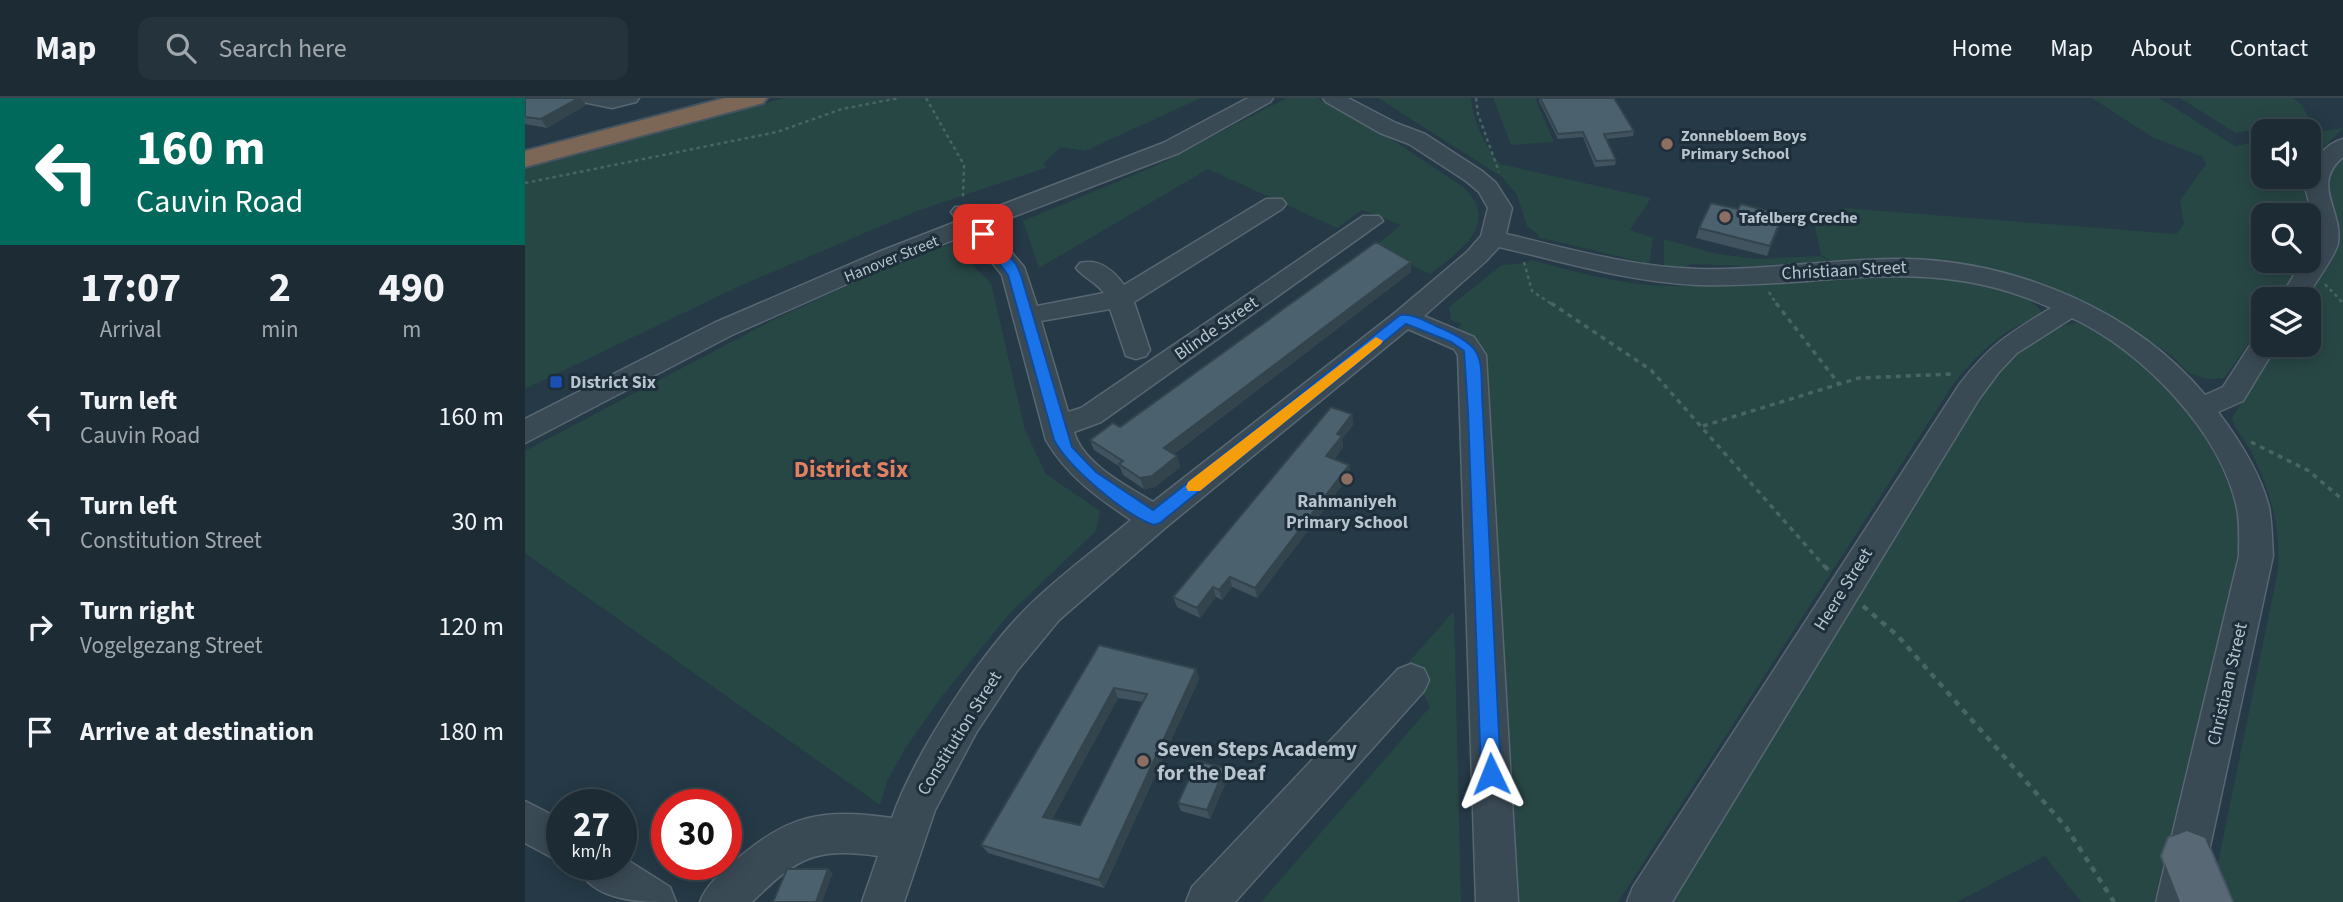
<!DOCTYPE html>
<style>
body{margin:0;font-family:"Source Sans 3",sans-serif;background:#25333c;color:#f1f3f6;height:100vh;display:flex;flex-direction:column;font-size:26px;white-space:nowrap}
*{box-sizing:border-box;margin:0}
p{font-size:23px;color:#a0a7ac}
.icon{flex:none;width:38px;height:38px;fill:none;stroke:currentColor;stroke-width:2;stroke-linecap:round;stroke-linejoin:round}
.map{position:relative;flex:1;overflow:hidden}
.side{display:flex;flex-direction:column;background:#1c2b34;width:525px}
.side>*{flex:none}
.guide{background:#00695c;color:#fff;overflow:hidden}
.controls{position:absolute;left:1726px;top:21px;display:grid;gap:14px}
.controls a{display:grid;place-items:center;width:70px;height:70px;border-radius:14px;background:#1c2b34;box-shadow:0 4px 18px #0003,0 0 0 2px #3a474f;font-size:35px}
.speed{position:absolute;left:21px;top:691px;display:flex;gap:14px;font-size:35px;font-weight:700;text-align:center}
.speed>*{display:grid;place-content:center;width:91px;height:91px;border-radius:50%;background:#1c2b34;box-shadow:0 4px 18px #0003,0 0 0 2px #3a474f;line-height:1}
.speed small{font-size:18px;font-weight:400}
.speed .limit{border:10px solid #d22;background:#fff;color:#111}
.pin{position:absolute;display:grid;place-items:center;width:60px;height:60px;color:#fff;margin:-30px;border-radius:14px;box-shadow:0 4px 10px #0006}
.me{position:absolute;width:77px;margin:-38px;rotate:358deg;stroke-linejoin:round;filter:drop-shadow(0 0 5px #0008)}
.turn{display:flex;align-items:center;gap:24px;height:147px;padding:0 21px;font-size:32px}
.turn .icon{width:91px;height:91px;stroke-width:2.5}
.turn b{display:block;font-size:49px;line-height:60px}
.eta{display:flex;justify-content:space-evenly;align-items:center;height:119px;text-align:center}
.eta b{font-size:42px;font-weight:700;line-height:49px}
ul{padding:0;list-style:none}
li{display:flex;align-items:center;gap:21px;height:105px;padding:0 21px}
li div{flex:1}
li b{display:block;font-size:26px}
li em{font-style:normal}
header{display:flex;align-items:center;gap:42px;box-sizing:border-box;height:98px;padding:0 35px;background:#1c2b34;border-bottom:2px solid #3a474f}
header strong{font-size:33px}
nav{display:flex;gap:38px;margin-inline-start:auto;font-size:24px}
.search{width:490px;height:63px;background:#25333c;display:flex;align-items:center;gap:18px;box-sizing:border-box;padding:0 24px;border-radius:14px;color:#a0a7ac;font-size:26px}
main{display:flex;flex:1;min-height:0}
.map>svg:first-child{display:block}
.green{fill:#274745}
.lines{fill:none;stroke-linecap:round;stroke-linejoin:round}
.minor-casing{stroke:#586772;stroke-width:3}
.major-casing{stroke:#465661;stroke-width:4}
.highway-casing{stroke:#445460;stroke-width:4}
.path-far2{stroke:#486463;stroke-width:2.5;stroke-dasharray:3.5 3.5;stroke-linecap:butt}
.path-far1{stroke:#486463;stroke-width:3.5;stroke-dasharray:5 5;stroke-linecap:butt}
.path{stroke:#486463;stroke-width:4.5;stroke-dasharray:6 6;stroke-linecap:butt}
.minor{fill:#3a4a55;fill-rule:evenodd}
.major{fill:#586975;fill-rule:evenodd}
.highway{fill:#7c6756;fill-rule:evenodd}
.wall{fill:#40535f;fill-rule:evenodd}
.shaded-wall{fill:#34444d}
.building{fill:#4b616e;stroke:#34444d;stroke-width:2;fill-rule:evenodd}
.route{fill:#1a73e8;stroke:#114b97;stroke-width:2}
.slow{fill:#f59e0b}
.education-dot{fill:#8d6e63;stroke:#1e2f3b;stroke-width:2.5}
.transit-dot{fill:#1a4fb4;stroke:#1e2f3b;stroke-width:2.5}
.labels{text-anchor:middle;stroke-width:6;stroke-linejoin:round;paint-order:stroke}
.far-poi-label{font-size:16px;font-weight:bold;fill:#b7c4ce;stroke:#1e2f3b;text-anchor:start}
.far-street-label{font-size:16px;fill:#b7c4ce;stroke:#1e2f3b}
.street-label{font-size:18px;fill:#b7c4ce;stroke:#1e2f3b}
.poi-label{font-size:18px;font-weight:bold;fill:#b7c4ce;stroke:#1e2f3b;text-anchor:start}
.near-poi-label{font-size:21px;font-weight:bold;fill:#b7c4ce;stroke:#1e2f3b;text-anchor:start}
.district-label{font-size:24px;font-weight:bold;fill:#e08261;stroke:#1e2f3b}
</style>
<header>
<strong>Map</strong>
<div class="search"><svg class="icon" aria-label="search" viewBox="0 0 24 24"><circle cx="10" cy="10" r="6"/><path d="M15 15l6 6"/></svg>Search here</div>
<nav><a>Home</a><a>Map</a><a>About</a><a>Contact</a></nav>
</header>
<main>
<section class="side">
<div class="guide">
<div class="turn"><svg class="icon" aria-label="left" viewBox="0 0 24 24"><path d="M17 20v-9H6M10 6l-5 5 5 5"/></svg><div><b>160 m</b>Cauvin Road</div></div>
</div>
<div class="eta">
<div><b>17:07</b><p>Arrival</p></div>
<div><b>2</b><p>min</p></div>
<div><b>490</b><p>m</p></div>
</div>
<ul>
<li><svg class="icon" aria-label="left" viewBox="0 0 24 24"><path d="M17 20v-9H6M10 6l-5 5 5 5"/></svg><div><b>Turn left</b><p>Cauvin Road</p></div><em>160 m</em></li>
<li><svg class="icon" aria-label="left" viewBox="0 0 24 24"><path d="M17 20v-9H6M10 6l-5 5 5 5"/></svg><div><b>Turn left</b><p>Constitution Street</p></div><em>30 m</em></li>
<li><svg class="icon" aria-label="right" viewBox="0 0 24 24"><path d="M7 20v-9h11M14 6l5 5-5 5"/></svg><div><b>Turn right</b><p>Vogelgezang Street</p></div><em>120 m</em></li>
<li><svg class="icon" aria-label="arrive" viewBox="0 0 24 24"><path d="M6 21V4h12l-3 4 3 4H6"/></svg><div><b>Arrive at destination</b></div><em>180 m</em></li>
</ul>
</section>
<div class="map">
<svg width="1818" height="804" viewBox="0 0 1818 804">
<rect width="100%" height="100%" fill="#253946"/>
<!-- green -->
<g class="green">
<polygon points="259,0 676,0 560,53 536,49 517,67 523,68 520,70 392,113 219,186 0,291 0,71"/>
<path d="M761,0H792L854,33L938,89C978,126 933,154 905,176L849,149L876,127L837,112L812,130L683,71L514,170L498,123L635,66Z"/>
<path d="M853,0H946C948,25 960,47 975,66L1126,100L1105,132L1128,140L1125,163L1121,165L1012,139L1014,137L1002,128L992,97L977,79Z"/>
<polygon points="968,0 1010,0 1029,44 986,47"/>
<polygon points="1567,0 1634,0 1710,48 1738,43 1738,79 1778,79 1789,131 1783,148 1783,117 1738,117 1738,163 1777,163 1753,201 1738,201 1738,225 1699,280 1683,281 1664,275 1646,257 1584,217 1509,184 1479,175 1427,164 1389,160 1306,163 1296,157 1289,125 1319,110 1651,136 1659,126 1655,102 1681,66 1678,59 1627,39"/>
<polygon points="1655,0 1768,0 1777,7 1784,21 1711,35"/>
<polygon points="1818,30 1783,65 1783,36"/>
<path d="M1818,59V804H1703L1691,775L1753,472C1756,429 1745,392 1726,354C1721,343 1710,332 1707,320L1753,247H1783L1782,201L1811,149L1800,92L1803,73Z"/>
<polygon points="1139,141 1188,155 1231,161 1295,158 1304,163 1221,168 1166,166 1159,170 1139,168"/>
<polygon points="435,142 448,145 434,151 435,155 466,185 500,332 521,376 575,413 571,433 485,515 418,597 381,649 362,683 355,707 0,455 0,353 244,224 344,178"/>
<path d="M1006,162C1051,174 1097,187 1143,188C1221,189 1300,176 1378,176C1408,176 1506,187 1517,216L1515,220C1479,227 1449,260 1427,288L1093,804H991L960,257L950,242L931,233L937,226L926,222L924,209L977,167L1002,165Z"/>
<path d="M1549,225L1564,227L1612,256L1685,338L1711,398L1715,441L1711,466L1629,804H1556L1520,758L1432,804H1145L1462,284C1483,263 1521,230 1549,225Z"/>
<polygon points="929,513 936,804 736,804 905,609 883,565"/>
</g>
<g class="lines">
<defs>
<g id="minor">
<polygon points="55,0 114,0 111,4 87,10 58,4"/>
<path d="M723,0H748L745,4L654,55L464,128L499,169L512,208L579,195C571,184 559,180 551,170L555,165C574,160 588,172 599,187L741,101H757L761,106L757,111L609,204L625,252L621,258L611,261L601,258L585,211L516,223L543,314L556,310L838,118H854L858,123L576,324L549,334C558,366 602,388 628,404L871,214L942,154L956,138L963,110L954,94L941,83L884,46L855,35L801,4L798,0H823L871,25L900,36L957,73L971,85L987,110L981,136C1045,151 1107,169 1173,171C1242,173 1311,160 1380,161C1490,163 1609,212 1680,297L1698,289L1729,241L1738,238V247H1752L1718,303L1693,314C1714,342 1735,374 1744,409C1747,425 1747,442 1748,458L1673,804H1631L1714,458C1714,442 1715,425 1712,410C1696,333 1616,252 1547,220L1492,255L1474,274L1454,301L1147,804H1102L1108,789L1434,287C1465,247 1483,236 1526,210C1403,153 1298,191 1173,187C1104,184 1040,164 974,149L960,164L899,218L949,239L961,257L993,804H951L933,257L929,251L883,231L640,430L534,522L492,573L451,635L410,712L379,804H337L353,758C289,749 272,760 227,804H175C182,786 195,776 210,763C263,716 298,710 367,720C390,654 459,549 511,501C541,473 575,448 606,422C572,399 542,378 521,342L477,177L444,136L374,163L207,237L0,345V321L189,225L356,153L433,123L426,114L430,109H446L453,116L638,45Z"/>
<path d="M1818,41V59C1785,87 1818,111 1813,145C1812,155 1787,190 1780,201H1754L1778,163H1783C1783,155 1786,154 1788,147C1793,132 1782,99 1779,84C1787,68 1796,47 1818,41Z"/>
<polygon points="886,566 899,571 904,582 899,593 710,804 661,804 667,789 873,571"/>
<polygon points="0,703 37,722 37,765 0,745"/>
<path d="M96,758L145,789L151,804C112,804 68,804 50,766H96Z"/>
</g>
<polygon id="major" points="1662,733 1680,740 1707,804 1655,804 1637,758 1644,740"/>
<polygon id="highway" points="200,0 242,0 238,5 0,69 0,53"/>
</defs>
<!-- minor casing -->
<use href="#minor" class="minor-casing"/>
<!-- major casing -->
<use href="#major" class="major-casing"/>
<!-- highway casing -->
<use href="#highway" class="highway-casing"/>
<!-- path-far2 -->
<g class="path-far2">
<polyline points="401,0 439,67 438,100"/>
<polyline points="951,0 953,16 974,74"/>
<polyline points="0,85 252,34 317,11 374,0"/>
<polyline points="999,164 1007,193 1028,207"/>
<polyline points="1800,186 1818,205"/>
<polyline points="1244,194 1252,207"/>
</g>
<!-- path-far1 -->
<g class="path-far1">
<polyline points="1026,205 1126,272 1301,470"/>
<polyline points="1251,205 1314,286"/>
<polyline points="1178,328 1334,280 1428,276"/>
<polyline points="1726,344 1784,373 1818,402"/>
</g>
<!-- path -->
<g class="path">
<polyline points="1300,468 1303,472"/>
<polyline points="1338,508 1373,538 1541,729 1589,804"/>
</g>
<!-- minor -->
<use href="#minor" class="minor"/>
<!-- major -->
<use href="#major" class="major"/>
<!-- highway -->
<use href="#highway" class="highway"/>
</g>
<!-- wall -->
<g class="wall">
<polygon points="0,0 56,0 61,7 22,30 0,26"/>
<polygon points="1014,0 1089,0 1109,33 1108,38 1081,41 1091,62 1090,67 1070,69 1058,39 1033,41 1014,3"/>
<polygon points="1213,111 1255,127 1242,158 1171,140 1174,130"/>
<polygon points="886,164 886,174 649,356 652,358 655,369 630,389 619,391 598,377 595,369 569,352 565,342 595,329"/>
<polygon points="827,316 828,327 817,341 818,349 809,361 824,367 825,377 732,500 707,489 697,502 691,499 675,520 652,509 648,499"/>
<path d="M574,547L671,571L674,581L579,790L463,755L456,747ZM593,600L618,604L555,727L527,721Z"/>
<polygon points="700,670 703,679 685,721 656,713 653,705"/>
</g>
<!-- shaded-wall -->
<g class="shaded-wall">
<polygon points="52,0 56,0 61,7 22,30 16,21"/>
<polygon points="1258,117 1255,127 1242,158 1245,148"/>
<polygon points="886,164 886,174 642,361 639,350"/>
<polygon points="827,316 828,327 817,341 818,349 802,369 801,358 812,336"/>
<polygon points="652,358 655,369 630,389 619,391 615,380"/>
<polygon points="824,367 825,377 732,500 730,490"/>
<polygon points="705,479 707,489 697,502 694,492"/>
<polygon points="688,489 691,499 675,520 672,510"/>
<polygon points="671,571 674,581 579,790 574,782"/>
<polygon points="589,590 593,600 524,727 518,719"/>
<polygon points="700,670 703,679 685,721 682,712"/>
<polygon points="303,771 308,775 297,804 291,804"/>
</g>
<!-- building -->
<g class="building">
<polygon points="0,0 54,0 16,21 0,19"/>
<polygon points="1015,0 1089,0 1109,33 1079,36 1091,62 1071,63 1058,34 1033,36"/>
<polygon points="1186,105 1213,111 1216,106 1258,117 1245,148 1174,130"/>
<polygon points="851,144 886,164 639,350 652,358 627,378 615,380 594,366 598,363 565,342 588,325 595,329"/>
<polygon points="806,309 827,316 812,336 817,338 801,358 824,367 730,490 705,479 694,492 688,489 672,510 648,499"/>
<path d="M574,547L671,571L574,782L456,747ZM589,590L622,596L555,727L518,719Z"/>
<polygon points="672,663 700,670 682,712 653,705"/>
<polygon points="262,771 303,771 291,804 248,804"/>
</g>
<!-- route -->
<path class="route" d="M458,133L462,134L491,166L496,177L547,349L571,374L628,412L875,217C887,215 901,223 911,228C966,250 954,261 958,314L976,676L973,682L966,685L959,682L956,676L943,314L939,253L926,244L881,226L635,425L629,427C601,418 543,369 529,342L483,177L452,136Z"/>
<!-- slow -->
<polygon class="slow" points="851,239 858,243 856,246 675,393 663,393 661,389 663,384"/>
<!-- markers -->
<g class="education-dot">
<circle cx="1142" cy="46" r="7"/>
<circle cx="1200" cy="119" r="7"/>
<circle cx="822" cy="381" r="7"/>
<circle cx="618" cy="663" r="7"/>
</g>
<rect class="transit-dot" x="24" y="277" width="14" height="14" rx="3.5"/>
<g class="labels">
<!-- far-poi labels -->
<g class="far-poi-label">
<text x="1156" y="43">Zonnebloem Boys<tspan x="1156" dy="18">Primary School</tspan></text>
<text x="1214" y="125">Tafelberg Creche</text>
</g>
<!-- far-street labels -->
<g class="far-street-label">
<text transform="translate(366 160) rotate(-22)" y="6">Hanover Street</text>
</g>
<!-- street labels -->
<g class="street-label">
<text transform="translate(1319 172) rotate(-3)" y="6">Christiaan Street</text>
<text transform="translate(691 230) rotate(-35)" y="6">Blinde Street</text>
<text transform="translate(1318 491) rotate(-58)" y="6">Heere Street</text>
<text transform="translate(1702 586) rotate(-77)" y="6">Christiaan Street</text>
<text transform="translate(434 635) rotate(-58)" y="6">Constitution Street</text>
</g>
<!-- poi labels -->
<g class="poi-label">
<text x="45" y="290">District Six</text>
<text x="822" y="409" text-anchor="middle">Rahmaniyeh<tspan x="822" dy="21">Primary School</tspan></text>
</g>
<!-- near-poi labels -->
<g class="near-poi-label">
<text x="632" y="658">Seven Steps Academy<tspan x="632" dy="24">for the Deaf</tspan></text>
</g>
<!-- district labels -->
<g class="district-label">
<text x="326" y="379">District Six</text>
</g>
</g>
</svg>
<div class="controls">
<a><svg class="icon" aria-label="sound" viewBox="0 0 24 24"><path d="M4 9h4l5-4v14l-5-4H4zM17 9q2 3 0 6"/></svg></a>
<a><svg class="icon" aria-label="search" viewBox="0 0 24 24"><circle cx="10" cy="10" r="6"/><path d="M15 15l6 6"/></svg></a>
<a><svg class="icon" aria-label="layers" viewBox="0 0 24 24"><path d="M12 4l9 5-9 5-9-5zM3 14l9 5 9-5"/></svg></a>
</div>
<div class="speed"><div>27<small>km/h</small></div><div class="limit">30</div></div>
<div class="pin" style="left:458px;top:136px;background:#d93025"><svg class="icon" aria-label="arrive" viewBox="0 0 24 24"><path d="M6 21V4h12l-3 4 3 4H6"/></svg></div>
<svg class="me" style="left:966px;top:676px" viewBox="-20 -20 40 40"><path d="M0-17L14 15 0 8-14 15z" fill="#1a73e8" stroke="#fff" stroke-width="4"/></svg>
</div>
</main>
